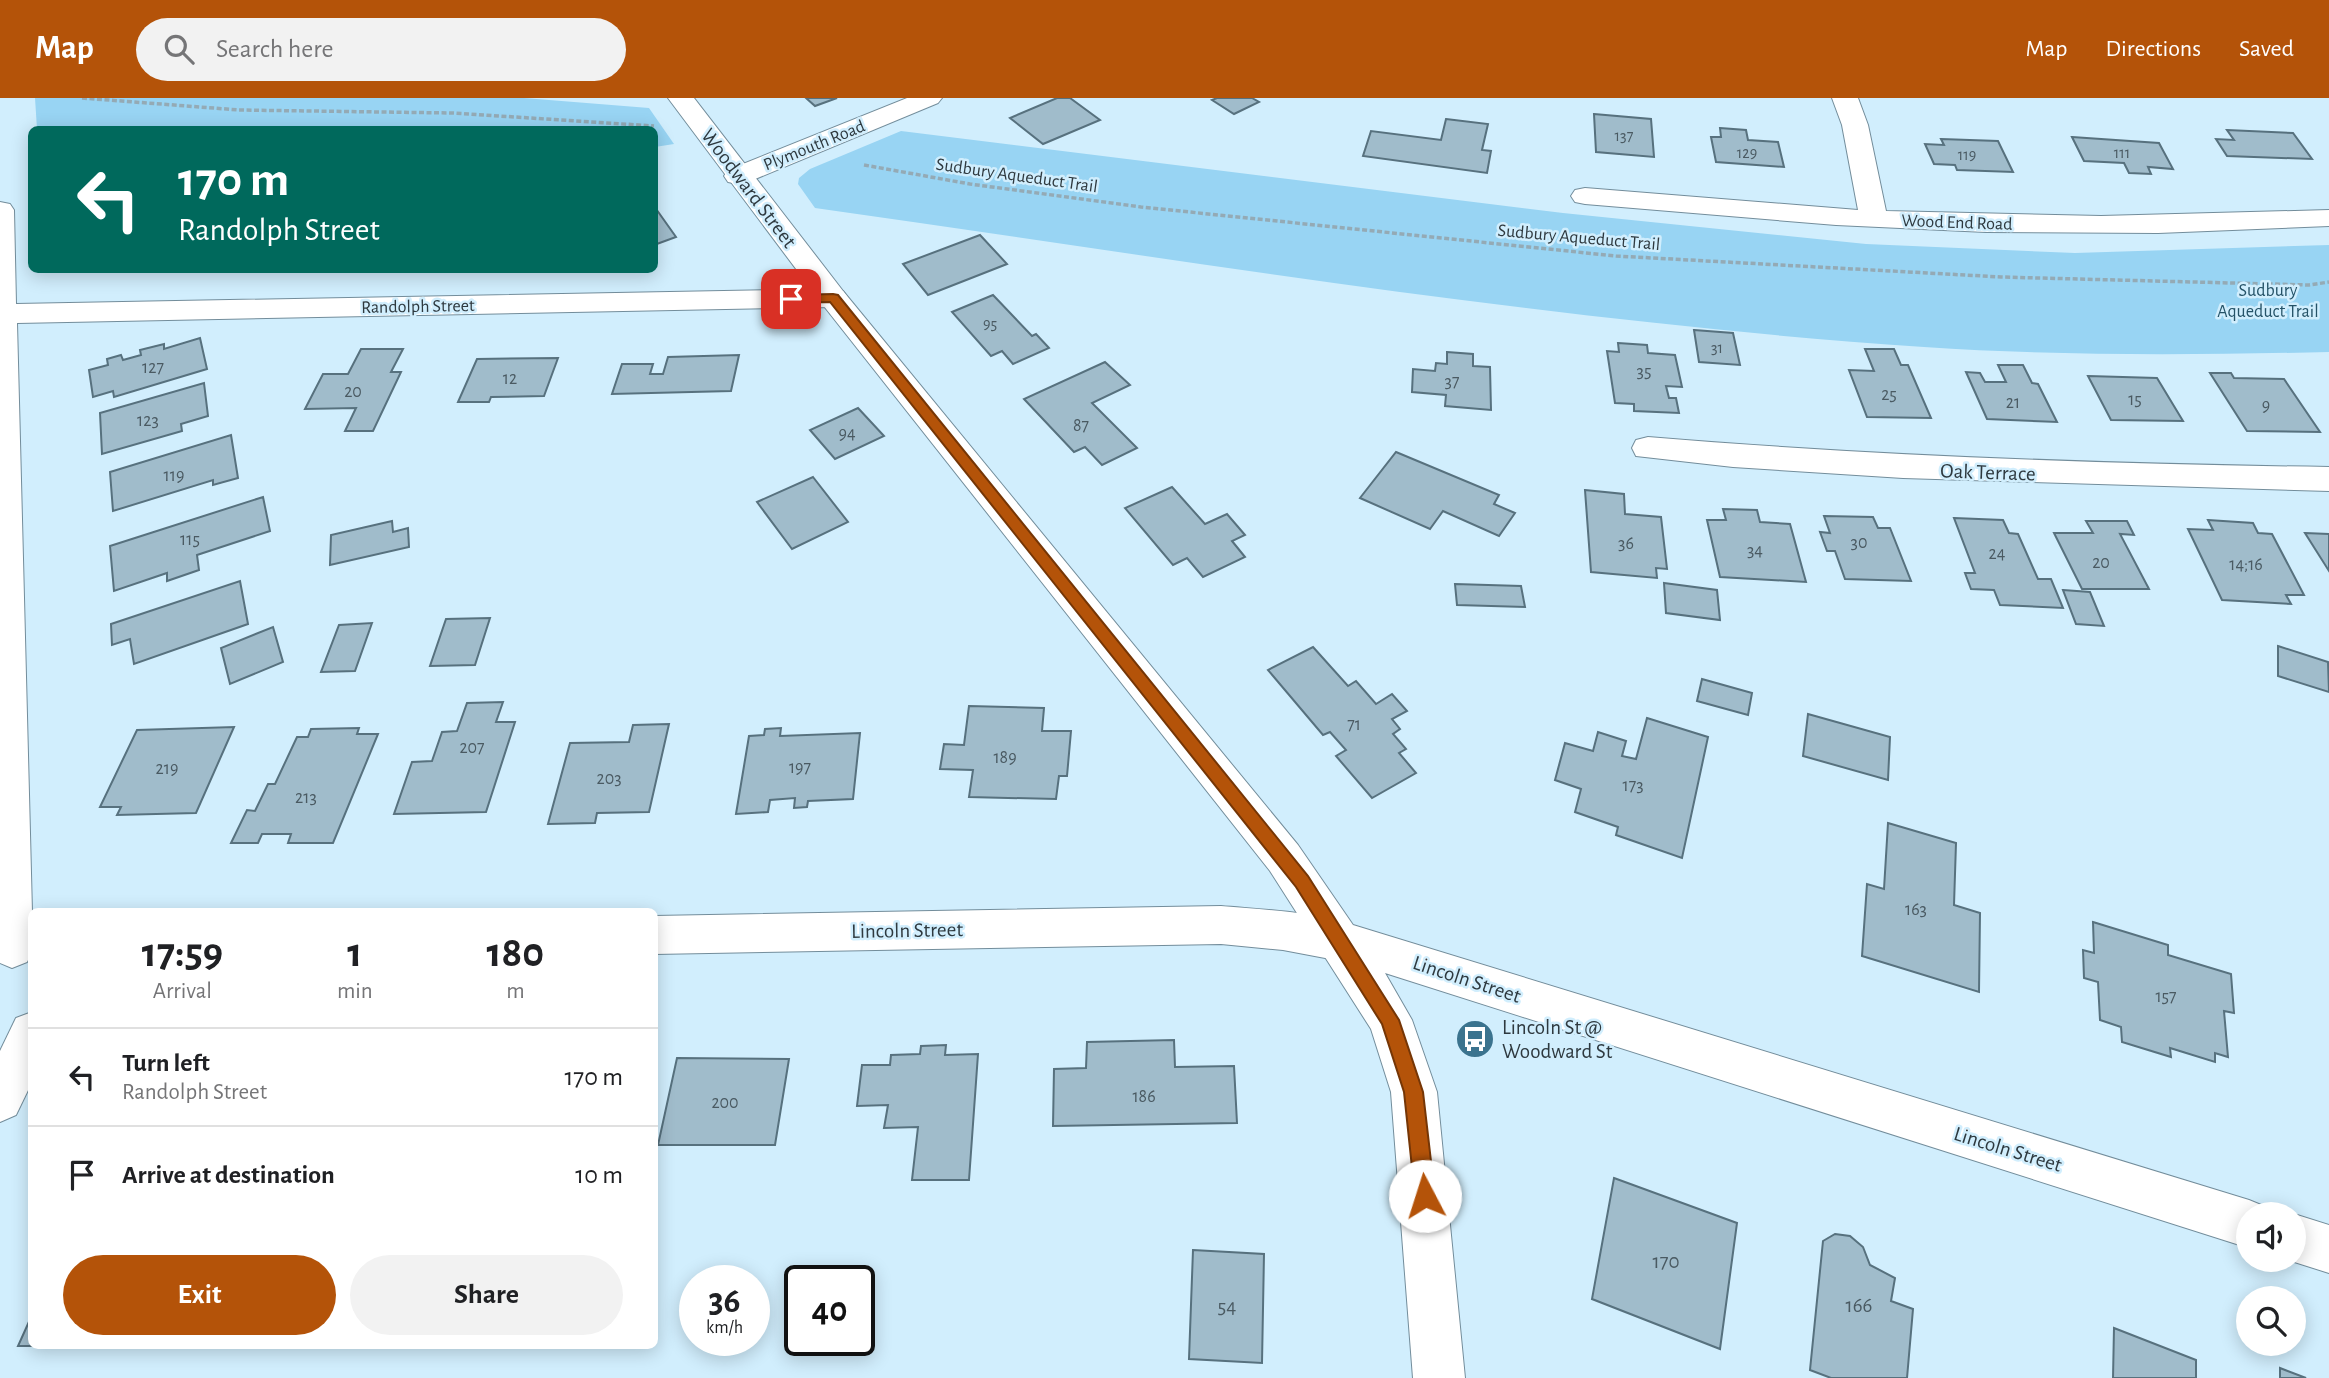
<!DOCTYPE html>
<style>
body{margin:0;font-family:"Alegreya Sans",sans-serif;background:#f2f2f2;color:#202124;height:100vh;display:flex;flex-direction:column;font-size:26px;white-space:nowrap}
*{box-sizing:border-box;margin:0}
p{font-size:23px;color:#757577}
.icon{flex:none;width:38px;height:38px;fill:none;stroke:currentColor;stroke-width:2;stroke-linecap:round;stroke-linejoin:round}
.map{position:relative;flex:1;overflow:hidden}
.panel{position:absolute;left:28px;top:810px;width:630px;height:441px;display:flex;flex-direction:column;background:#fff;border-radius:10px;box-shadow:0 4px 18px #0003}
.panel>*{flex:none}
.guide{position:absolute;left:28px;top:28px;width:630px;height:147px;border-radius:10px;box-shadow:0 4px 18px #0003;background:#00695c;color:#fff;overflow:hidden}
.controls{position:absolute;left:2236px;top:1104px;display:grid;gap:14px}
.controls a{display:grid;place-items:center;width:70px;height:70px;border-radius:50%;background:#fff;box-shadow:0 4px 18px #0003;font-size:35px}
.speed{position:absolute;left:679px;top:1167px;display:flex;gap:14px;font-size:35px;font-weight:700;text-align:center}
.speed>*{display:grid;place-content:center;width:91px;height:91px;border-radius:50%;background:#fff;box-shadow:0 4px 18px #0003;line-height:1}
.speed small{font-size:18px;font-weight:400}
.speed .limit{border:4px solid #111;border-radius:10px;background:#fff;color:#111}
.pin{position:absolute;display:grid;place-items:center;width:60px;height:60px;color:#fff;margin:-30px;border-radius:14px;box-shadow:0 4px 10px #0006}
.me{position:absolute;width:77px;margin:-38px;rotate:355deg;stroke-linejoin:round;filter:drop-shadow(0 0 5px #0008)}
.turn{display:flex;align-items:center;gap:24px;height:147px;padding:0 35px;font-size:32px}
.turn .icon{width:91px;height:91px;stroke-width:2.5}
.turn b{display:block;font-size:49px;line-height:60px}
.eta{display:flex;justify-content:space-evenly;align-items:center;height:119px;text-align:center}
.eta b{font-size:42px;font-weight:600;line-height:49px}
.primary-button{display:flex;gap:14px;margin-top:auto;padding:14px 35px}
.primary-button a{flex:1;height:80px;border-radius:42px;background:#b45309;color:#fff;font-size:28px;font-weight:600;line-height:80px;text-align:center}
.primary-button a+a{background:#f2f2f2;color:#202124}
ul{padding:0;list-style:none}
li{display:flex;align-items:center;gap:21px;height:98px;padding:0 35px;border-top:2px solid #e0e0e0}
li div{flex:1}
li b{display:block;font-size:26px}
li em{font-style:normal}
header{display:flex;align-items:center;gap:42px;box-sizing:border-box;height:98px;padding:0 35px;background:#b45309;color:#fff}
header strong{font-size:33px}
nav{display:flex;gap:38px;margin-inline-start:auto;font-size:24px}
.search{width:490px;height:63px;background:#f2f2f2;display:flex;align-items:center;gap:18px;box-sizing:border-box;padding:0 24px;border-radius:38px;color:#757577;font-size:26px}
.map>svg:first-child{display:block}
.green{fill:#98d4f3}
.building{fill:#a0bccb;stroke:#57717e;stroke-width:2}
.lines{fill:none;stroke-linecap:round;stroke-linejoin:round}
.minor-casing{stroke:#738d9b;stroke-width:2}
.tertiary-casing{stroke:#738d9b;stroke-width:2}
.path{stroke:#94aab5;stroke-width:3.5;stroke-dasharray:5 2.5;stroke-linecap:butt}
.minor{fill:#fff;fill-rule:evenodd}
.tertiary{fill:#fff;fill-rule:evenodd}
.route{fill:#b45309;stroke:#753606;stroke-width:2}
.labels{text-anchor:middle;stroke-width:5;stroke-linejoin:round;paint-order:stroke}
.far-number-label{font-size:16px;fill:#4a5a62}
.far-street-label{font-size:18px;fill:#2e393f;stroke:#d1eefd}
.far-park-label{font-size:18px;fill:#255368;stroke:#d1eefd}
.number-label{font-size:18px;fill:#4a5a62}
.street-label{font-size:21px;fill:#2e393f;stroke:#d1eefd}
.poi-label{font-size:21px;fill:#2e393f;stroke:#d1eefd;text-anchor:start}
.near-number-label{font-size:21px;fill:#4a5a62}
</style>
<header>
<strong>Map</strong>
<div class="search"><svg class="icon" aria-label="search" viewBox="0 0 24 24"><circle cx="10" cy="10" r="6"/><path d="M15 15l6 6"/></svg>Search here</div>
<nav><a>Map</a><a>Directions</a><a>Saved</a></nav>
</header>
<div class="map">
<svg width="2329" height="1280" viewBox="0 0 2329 1280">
<rect width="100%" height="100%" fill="#d1eefd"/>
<!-- green -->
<g class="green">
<polygon points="35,0 524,0 649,10 674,46 655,49 654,32 37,31"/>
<path d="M901,33L1563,115L1866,146L2075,155L2329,147V254C2194,257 2058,258 1924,249C1552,224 1184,162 815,110L798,86L799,80L810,71Z"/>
</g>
<!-- building -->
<g class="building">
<polygon points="806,0 837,0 815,8"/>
<polygon points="1057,0 1070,0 1100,22 1043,46 1010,20"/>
<polygon points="1217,0 1252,0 1259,4 1234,16 1212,2"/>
<polygon points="1594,16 1651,21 1654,59 1596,54"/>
<polygon points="1446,21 1488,26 1482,52 1491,53 1487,75 1363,58 1371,33 1441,42"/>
<polygon points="1720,30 1746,32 1748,42 1778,44 1784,69 1716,64 1711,39 1721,39"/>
<polygon points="2227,32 2293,35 2312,61 2227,58 2216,41 2234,42"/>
<polygon points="2072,39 2159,45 2173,71 2148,69 2151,76 2129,75 2124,65 2084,63"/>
<polygon points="1941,41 1998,43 2013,74 1957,72 1955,67 1934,66 1925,46 1944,47"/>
<polygon points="654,108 676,139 654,147"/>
<polygon points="980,137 1007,166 928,197 903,166"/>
<polygon points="993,197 1032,238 1036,236 1049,250 1013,266 1002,253 991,258 952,214"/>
<polygon points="1694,232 1733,235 1740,267 1699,264"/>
<polygon points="200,240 207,271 114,299 113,293 93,299 89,272 108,267 107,261 121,257 123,262 141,257 140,252 164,246 164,251"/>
<polygon points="1618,245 1647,247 1648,255 1675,257 1682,289 1666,288 1669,300 1676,300 1679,315 1634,313 1634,306 1615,305 1607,253 1619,254"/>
<polygon points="361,251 403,251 391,274 401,274 373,333 345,333 356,310 305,311 323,276 348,276"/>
<polygon points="1865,251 1894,251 1901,267 1908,267 1931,320 1867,319 1849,272 1874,273"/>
<polygon points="1447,254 1473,256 1473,268 1490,269 1491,312 1445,308 1446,297 1412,294 1413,271 1435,273 1436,265 1447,266"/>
<polygon points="739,257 731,293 612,296 622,266 653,266 650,276 663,276 668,259"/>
<polygon points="558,260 544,298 491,299 489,304 458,304 477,261"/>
<polygon points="1105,264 1130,287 1092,305 1137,350 1102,367 1085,349 1074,354 1024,301"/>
<polygon points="1998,267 2023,267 2032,285 2038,286 2057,324 1987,321 1966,274 1980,275 1985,284 2006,284"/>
<polygon points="2210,275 2231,275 2234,280 2284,281 2320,334 2247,333"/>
<polygon points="2088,278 2157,280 2183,323 2111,322"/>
<polygon points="204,285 208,318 181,326 182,333 102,356 100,315"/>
<polygon points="858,310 884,338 835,361 810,332"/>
<polygon points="231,337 238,380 213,387 213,382 113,413 110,374"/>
<polygon points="1396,354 1499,397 1494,406 1515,415 1499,438 1443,413 1430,431 1360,400"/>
<polygon points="813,379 848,424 792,451 757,404"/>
<polygon points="1172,389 1205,426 1227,416 1245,437 1232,443 1245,459 1203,479 1187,460 1173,467 1125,410"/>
<polygon points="1585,392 1624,396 1625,416 1661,419 1667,471 1656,470 1657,480 1591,474"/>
<polygon points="263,399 270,433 197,457 199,472 167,483 167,475 114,493 110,448"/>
<polygon points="1723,411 1757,412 1760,424 1790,426 1806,484 1720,479 1707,422 1726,422"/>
<polygon points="1824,418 1873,419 1878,430 1890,430 1911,483 1845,481 1835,453 1827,453 1820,434 1830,435"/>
<polygon points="1954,420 2003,422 2009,435 2018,436 2038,481 2051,481 2063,510 2000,507 1994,492 1971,491 1965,475 1975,475"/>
<polygon points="2208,422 2253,425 2258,435 2272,436 2304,497 2286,497 2291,506 2222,502 2188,431 2213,432"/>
<polygon points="392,423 393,434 408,430 409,449 330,467 331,437"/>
<polygon points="2086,423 2127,423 2134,437 2120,436 2149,491 2082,491 2054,435 2093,435"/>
<polygon points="2305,435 2329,436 2329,473"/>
<polygon points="240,483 248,526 134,566 130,541 112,547 111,526"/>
<polygon points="1664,485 1717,492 1720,522 1666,515"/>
<polygon points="1455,486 1521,488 1525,509 1457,507"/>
<polygon points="2063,492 2090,494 2104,528 2076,526"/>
<polygon points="490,520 475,567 430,568 446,521"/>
<polygon points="372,525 355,573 321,574 339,527"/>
<polygon points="273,529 283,564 230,586 221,550"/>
<polygon points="2278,548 2328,564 2329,594 2278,578"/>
<polygon points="1313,549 1348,588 1356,583 1376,606 1392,596 1407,613 1392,621 1400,631 1393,636 1406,651 1399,655 1416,675 1372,700 1336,658 1346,652 1330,634 1323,637 1268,572"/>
<polygon points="1702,581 1752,595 1748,617 1697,603"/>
<polygon points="503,604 496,624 515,624 486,714 394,716 412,664 432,663 442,634 457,633 467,605"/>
<polygon points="969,608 1044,610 1042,633 1071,633 1067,678 1059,678 1056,701 969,699 973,672 940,671 944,646 964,647"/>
<polygon points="1808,616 1890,639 1888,682 1803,658"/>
<polygon points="1647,620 1708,639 1682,760 1616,737 1618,729 1575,714 1581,691 1555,682 1565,645 1593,653 1598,634 1626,643 1622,658 1636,661"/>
<polygon points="669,626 649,714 597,715 595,725 548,726 570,645 629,644 633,627"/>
<polygon points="234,629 196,715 117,717 121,709 100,709 137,632"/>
<polygon points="359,630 357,636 378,636 333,745 288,745 291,736 262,736 258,745 231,745 247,712 255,713 268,686 275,686 297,639 308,639 311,631"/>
<polygon points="781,630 780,638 860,635 853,701 808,703 807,709 794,710 795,700 770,702 768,714 736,716 749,638 764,637 765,631"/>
<polygon points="1888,725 1956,745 1954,807 1980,815 1979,894 1862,858 1867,786 1884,791"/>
<polygon points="2093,824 2168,847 2168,857 2231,876 2234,915 2224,913 2228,959 2215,955 2215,964 2170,950 2171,959 2122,944 2121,929 2100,922 2098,884 2084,880 2083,852 2094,855"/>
<polygon points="1174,942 1175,969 1234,968 1237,1025 1053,1028 1054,971 1086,970 1087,944"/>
<polygon points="946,947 945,957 978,956 969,1082 912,1082 918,1029 884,1030 888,1007 857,1008 862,967 890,967 891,957 920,956 921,948"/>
<polygon points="677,960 789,961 775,1047 658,1047"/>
<polygon points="1614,1080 1737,1125 1720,1251 1592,1201"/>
<polygon points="1835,1136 1850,1138 1863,1149 1870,1167 1895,1180 1891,1203 1913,1211 1907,1280 1831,1280 1810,1272 1823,1143"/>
<polygon points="1193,1152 1264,1156 1262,1265 1189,1261"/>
<polygon points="32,1217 32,1248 55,1248 18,1248"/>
<polygon points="2114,1230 2196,1262 2196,1280 2113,1280"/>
<polygon points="2280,1270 2306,1280 2280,1280"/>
</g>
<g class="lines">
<defs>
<g id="minor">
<polygon points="907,0 942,0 938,5 748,84 738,86 728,84 724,78 728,72"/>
<polygon points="1832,0 1858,0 1868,27 1886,113 2101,118 2329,112 2329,128 2158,135 1986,134 1836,127 1585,106 1575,104 1571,98 1575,92 1585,90 1858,112 1842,27"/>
<polygon points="0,104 10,106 14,112 16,206 833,191 843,193 848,200 843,207 833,209 17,225 32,814 32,854 27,864 12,870 0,865"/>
<path d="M1648,339C1875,358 2102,366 2329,369V393L1903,380L1733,369L1636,358L1632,350L1636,342Z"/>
<path d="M1221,808C1266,812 1314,813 1356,829L1362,843L1356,857L1341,863L1283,852L1221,846L654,856V818Z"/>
<polygon points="32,914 32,984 16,1017 0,1024 0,953 16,920"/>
</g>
<g id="tertiary">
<polygon points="668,0 694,0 843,193 1298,747 1353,827 2249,1102 2266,1109 2269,1116 2249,1116 2249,1150 1385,875 1412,922 1437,994 1465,1280 1413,1280 1391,994 1371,931 1270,773 823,207"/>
<polygon points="2292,1116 2294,1116 2329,1127 2329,1175 2288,1162 2294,1162 2294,1116"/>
</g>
</defs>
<!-- minor casing -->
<use href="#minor" class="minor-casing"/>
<!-- tertiary casing -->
<use href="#tertiary" class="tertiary-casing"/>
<!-- path -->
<g class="path">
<polyline points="82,0 239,12 453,15 654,28"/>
<polyline points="864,67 970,86 1141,109 1616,158 2001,179 2309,187 2329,184"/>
</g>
<!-- minor -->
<use href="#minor" class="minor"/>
<!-- tertiary -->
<use href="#tertiary" class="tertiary"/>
</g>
<!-- route -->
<polygon class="route" points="833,196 838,197 1308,778 1399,922 1423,994 1435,1098 1432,1105 1425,1108 1418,1105 1415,1098 1404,994 1382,926 1296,789 830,204 791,205 785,201 791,197"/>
<!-- icons -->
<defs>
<symbol id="bus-disc" viewBox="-11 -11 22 22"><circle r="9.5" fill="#3b738e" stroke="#d1eefd"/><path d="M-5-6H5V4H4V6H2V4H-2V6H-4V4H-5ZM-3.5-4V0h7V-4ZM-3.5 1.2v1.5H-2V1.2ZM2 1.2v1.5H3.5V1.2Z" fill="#fff"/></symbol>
</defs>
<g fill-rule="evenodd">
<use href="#bus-disc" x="1453" y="919" width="44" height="44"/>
</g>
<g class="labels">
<!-- far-number labels -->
<g class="far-number-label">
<text x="1624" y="43">137</text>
<text x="1747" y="60">129</text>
<text x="2122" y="60">111</text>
<text x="1967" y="62">119</text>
<text x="990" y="231">95</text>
<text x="1717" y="255">31</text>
</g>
<!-- far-street labels -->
<g class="far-street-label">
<text transform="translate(814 47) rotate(-22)" y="6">Plymouth Road</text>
<text transform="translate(1017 77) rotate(8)" y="6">Sudbury Aqueduct Trail</text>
<text transform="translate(1957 124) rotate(2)" y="6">Wood End Road</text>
<text transform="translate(1579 139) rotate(5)" y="6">Sudbury Aqueduct Trail</text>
<text transform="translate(418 208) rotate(-1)" y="6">Randolph Street</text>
</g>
<!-- far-park labels -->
<g class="far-park-label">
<text x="2268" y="198">Sudbury<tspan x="2268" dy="21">Aqueduct Trail</tspan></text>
</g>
<!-- number labels -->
<g class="number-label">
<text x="153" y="275">127</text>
<text x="1644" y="279">35</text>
<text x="510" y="286">12</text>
<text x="1452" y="289">37</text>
<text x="353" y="299">20</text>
<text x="1889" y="302">25</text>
<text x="2135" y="307">15</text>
<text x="2013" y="310">21</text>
<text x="2266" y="313">9</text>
<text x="148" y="328">123</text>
<text x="1081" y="333">87</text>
<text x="847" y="341">94</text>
<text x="174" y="383">119</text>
<text x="190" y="447">115</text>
<text x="1859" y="450">30</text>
<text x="1626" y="451">36</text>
<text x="1755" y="458">34</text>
<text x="1997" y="461">24</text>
<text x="2101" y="470">20</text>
<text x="2246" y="472">14;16</text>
<text x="1354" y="632">71</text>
<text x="472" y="655">207</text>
<text x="1005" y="665">189</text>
<text x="800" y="675">197</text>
<text x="167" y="676">219</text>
<text x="609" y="686">203</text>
<text x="1633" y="693">173</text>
<text x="306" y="705">213</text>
<text x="1916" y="817">163</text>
<text x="2166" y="904">157</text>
<text x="1144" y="1004">186</text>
<text x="725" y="1010">200</text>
</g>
<!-- street labels -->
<g class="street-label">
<text transform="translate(749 90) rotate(53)" y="7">Woodward Street</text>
<text transform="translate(1988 374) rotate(2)" y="7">Oak Terrace</text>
<text transform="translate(907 832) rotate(-1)" y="7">Lincoln Street</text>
<text transform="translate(1467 881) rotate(18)" y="7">Lincoln Street</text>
<text transform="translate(2008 1051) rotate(17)" y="7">Lincoln Street</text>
</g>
<!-- poi labels -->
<g class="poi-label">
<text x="1502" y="936">Lincoln St @<tspan x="1502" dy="24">Woodward St</tspan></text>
</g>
<!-- near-number labels -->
<g class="near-number-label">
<text x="1666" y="1170">170</text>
<text x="1859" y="1214">166</text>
<text x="1227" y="1215">54</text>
</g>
</g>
</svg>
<div class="controls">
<a><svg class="icon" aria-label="sound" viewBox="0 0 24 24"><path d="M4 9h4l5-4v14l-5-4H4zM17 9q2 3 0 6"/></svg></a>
<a><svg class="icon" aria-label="search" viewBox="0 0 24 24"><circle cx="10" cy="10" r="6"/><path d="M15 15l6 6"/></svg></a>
</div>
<div class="speed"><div>36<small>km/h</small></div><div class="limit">40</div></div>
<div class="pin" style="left:791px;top:201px;background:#d93025"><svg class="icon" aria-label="arrive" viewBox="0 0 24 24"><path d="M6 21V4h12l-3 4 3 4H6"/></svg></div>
<svg class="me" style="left:1425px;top:1098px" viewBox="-20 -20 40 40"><circle r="19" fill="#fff"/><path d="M0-13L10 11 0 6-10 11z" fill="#b45309"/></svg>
<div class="guide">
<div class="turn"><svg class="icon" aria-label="left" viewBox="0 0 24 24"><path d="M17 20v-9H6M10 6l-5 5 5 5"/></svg><div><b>170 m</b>Randolph Street</div></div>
</div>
<section class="panel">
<div class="eta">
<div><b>17:59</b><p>Arrival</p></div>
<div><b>1</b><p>min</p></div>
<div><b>180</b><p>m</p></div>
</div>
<ul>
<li><svg class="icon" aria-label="left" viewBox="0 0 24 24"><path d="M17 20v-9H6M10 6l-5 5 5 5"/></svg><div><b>Turn left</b><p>Randolph Street</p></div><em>170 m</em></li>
<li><svg class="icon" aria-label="arrive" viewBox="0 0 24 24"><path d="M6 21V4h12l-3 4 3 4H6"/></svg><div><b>Arrive at destination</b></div><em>10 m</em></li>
</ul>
<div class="primary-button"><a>Exit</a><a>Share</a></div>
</section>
</div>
